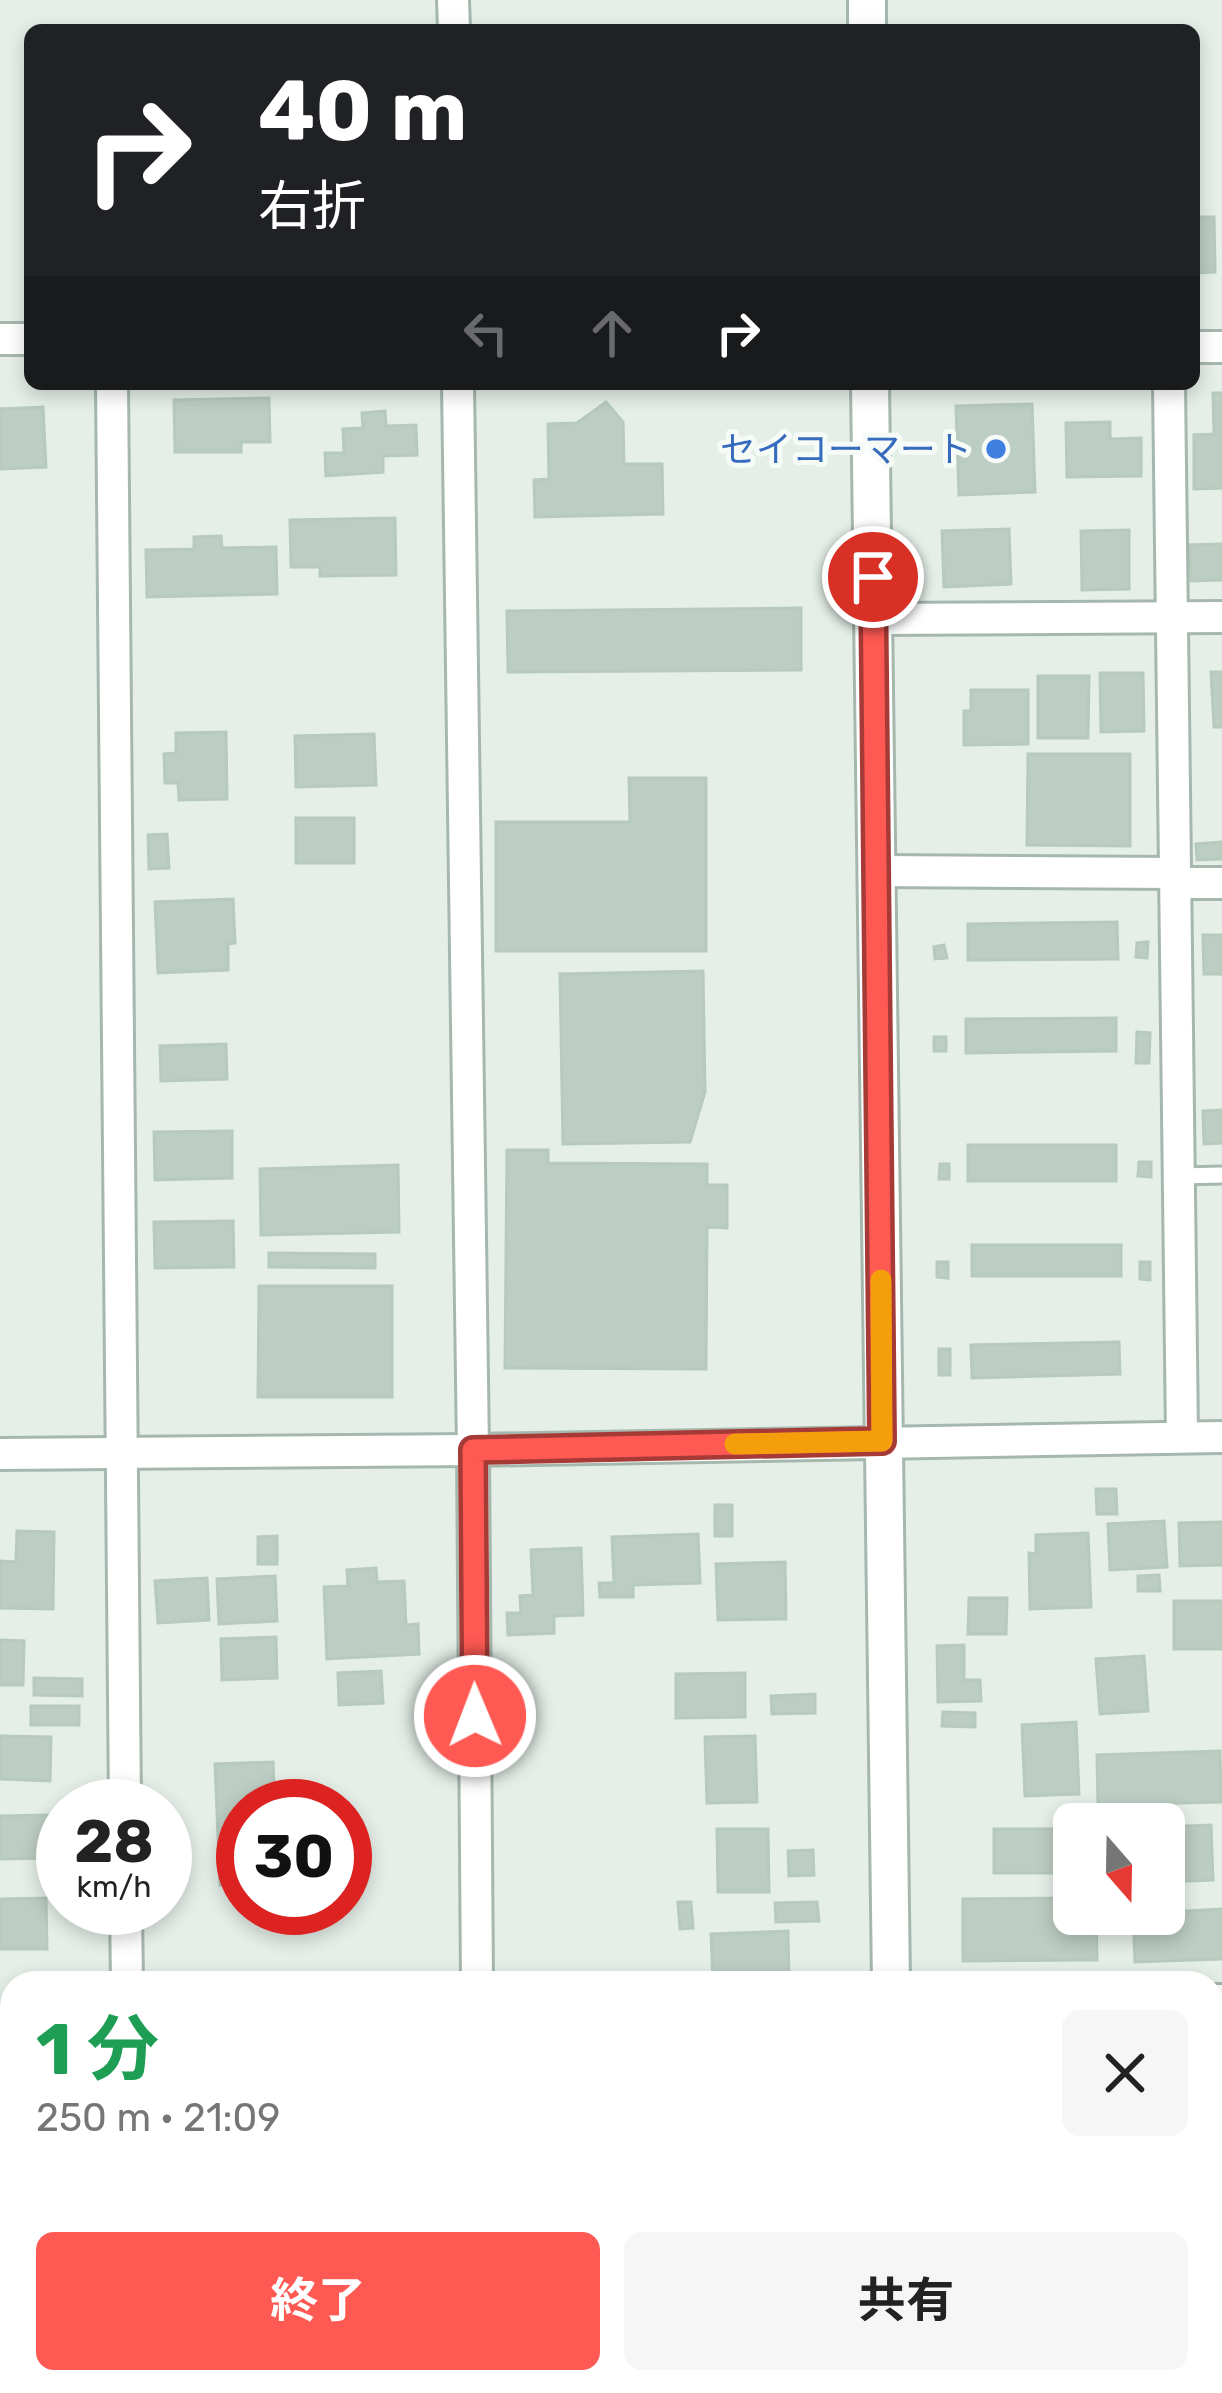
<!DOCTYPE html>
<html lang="ja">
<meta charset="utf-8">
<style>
body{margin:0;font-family:Rubik,"Noto Sans JP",sans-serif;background:#f6f6f6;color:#222;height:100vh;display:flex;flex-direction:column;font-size:45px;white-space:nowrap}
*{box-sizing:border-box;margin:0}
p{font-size:39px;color:#767676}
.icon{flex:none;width:66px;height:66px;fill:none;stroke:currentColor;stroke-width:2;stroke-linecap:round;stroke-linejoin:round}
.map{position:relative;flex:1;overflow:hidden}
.side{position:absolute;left:0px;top:1971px;width:1224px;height:423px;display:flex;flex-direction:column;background:#fff;border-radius:36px 36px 0 0;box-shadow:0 6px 18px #0003}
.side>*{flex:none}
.hud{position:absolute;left:24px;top:24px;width:1176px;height:366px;border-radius:18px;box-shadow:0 6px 18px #0003;background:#202124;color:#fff;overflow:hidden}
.needle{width:78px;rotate:160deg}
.buttons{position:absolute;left:1053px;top:1803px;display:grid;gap:24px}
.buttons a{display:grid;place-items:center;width:132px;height:132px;border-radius:18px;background:#fff;box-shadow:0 6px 18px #0003;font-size:60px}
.speed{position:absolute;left:36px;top:1779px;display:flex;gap:24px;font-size:60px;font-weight:700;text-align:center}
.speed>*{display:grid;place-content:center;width:156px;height:156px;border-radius:50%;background:#fff;box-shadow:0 6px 18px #0003;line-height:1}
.speed small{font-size:30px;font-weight:400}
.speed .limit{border:18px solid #d22;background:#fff;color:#111}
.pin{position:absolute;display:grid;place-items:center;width:102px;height:102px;color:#fff;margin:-51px;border:6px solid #fff;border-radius:50%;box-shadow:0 3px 12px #0007}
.me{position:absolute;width:132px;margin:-66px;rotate:359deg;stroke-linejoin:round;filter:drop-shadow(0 0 9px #0008)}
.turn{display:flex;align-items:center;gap:42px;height:252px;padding:0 36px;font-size:54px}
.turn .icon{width:156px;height:156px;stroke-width:2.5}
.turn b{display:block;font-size:84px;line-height:102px}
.lanes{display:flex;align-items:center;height:114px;padding:0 36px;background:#0003;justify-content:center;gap:60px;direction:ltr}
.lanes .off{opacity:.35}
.round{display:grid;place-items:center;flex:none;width:126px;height:126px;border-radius:18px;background:#f6f6f6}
.summary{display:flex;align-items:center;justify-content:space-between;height:204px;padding:0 36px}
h1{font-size:72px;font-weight:700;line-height:90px;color:#1e9e55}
.primary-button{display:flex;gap:24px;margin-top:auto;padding:24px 36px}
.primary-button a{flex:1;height:138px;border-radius:18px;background:#fe5953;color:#fff;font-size:48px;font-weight:700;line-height:138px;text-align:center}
.primary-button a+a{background:#f6f6f6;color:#222}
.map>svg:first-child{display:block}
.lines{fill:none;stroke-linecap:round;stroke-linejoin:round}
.stream{stroke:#88d9d4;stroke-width:12}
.building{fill:#bccdc3;stroke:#b6cabd;stroke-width:3}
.service-casing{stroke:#a6b8ae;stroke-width:21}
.minor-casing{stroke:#a6b8ae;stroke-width:36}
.tertiary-casing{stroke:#a6b8ae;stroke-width:42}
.service{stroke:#fff;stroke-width:15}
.minor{stroke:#fff;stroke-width:30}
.tertiary{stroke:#fff;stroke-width:36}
.route-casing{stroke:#a53a36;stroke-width:30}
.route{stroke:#fe5953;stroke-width:21}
.slow{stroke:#f59e0b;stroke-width:21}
.shop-dot{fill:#3f7fe0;stroke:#f6fbf7;stroke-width:4.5}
.labels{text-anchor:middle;stroke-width:10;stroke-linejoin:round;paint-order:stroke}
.shop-label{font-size:36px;fill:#366cbe;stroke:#f6fbf7;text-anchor:end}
</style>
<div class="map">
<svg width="1222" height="2393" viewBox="0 0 1222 2393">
<rect width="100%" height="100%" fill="#e5efe8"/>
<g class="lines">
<!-- stream -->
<g class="stream">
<polyline points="1212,2220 1222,2210"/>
<polyline points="1007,2393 1019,2382"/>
</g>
</g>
<!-- building -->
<g class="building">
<polygon points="1194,217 1214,217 1215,272 1194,273"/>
<polygon points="1213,393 1222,393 1222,488 1194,489 1194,435 1214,434"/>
<polygon points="269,398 270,442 241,442 241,452 175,452 174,400"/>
<polygon points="606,402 623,422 624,464 662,464 663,514 535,517 534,480 549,479 548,424 577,423"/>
<polygon points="1032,404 1035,492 959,495 956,406"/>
<polygon points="43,407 46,467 0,469 0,409"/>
<polygon points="385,411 386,426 416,425 417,455 383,456 383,472 326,476 325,453 344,453 343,429 363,428 362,413"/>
<polygon points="1110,422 1110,439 1141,438 1141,476 1067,477 1066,423"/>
<polygon points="395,518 396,575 320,576 320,567 291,567 290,520"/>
<polygon points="1009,529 1011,584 944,587 942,531"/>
<polygon points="1129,530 1129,589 1082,590 1081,531"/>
<polygon points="221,536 222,548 276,547 277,594 147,597 146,550 194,549 194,537"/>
<polygon points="1222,544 1222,580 1191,581 1189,545"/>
<polygon points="801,608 801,670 508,672 507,611"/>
<polygon points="1211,672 1222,672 1222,727 1214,727"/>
<polygon points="1100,673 1143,673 1144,731 1101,732"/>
<polygon points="1038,676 1089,676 1088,738 1038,738"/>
<polygon points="971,690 1028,690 1028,744 964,745 964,711 971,711"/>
<polygon points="226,732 227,799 179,800 178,783 165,783 164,754 176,753 176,733"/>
<polygon points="374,734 376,785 296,787 295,736"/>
<polygon points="1028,754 1130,754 1130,846 1027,845"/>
<polygon points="629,778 706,778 706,951 496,951 496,822 630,822"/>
<rect x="296" y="818" width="58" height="45"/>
<polygon points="167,834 169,868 149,869 148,835"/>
<polygon points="1222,842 1222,859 1197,860 1196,844"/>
<polygon points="233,899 235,943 228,944 228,970 158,973 155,902"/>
<polygon points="1117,922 1118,959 968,960 968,924"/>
<polygon points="1203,935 1222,935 1222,974 1204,974"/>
<polygon points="1148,942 1147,958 1136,957 1137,943"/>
<polygon points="944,945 947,958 935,959 934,947"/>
<polygon points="703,971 705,1092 690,1142 563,1144 560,974"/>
<polygon points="1116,1018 1116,1051 966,1053 966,1019"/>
<polygon points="1137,1032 1150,1033 1149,1063 1136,1063"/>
<rect x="934" y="1037" width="12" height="14"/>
<polygon points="226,1044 227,1079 161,1081 160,1046"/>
<polygon points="1222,1110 1222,1143 1204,1144 1203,1111"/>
<polygon points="232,1131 232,1178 155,1180 154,1132"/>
<rect x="968" y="1145" width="148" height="36"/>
<polygon points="507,1150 548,1150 548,1163 707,1164 707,1185 727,1185 727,1228 707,1227 706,1369 505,1368"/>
<polygon points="1139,1162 1151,1162 1151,1177 1138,1176"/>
<polygon points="940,1164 949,1164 949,1179 939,1179"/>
<polygon points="398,1165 399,1232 261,1235 260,1169"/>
<polygon points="233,1221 234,1267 155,1268 154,1222"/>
<rect x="972" y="1245" width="149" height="31"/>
<polygon points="269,1253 375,1254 375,1268 269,1267"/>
<polygon points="937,1262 948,1262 948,1278 937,1277"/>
<polygon points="1140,1262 1150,1262 1150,1280 1140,1279"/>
<polygon points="259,1286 392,1286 392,1397 258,1397"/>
<polygon points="1119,1342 1120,1374 972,1378 971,1345"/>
<rect x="939" y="1349" width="11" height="26"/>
<polygon points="1096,1489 1116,1489 1117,1514 1097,1514"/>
<rect x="715" y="1505" width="17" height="31"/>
<polygon points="1164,1521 1167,1567 1110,1570 1108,1524"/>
<polygon points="1222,1522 1222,1565 1180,1566 1179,1523"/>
<polygon points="17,1531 54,1532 53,1609 0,1608 0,1561 16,1562"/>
<polygon points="1088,1533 1091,1607 1030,1609 1029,1553 1036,1554 1036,1535"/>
<polygon points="698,1534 700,1583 633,1585 633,1597 600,1597 599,1583 614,1583 612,1537"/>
<polygon points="277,1536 277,1564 258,1564 258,1537"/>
<polygon points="581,1548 583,1615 554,1616 554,1633 508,1635 507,1613 521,1613 520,1596 533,1595 531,1550"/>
<polygon points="785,1562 786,1619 718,1620 716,1564"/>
<polygon points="376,1568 377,1582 404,1581 406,1625 418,1624 419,1654 327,1659 324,1587 348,1586 347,1570"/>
<polygon points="1159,1575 1160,1591 1138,1591 1138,1576"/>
<polygon points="275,1576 277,1621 219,1624 217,1579"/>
<polygon points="207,1578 209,1620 158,1623 155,1581"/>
<polygon points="969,1598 1007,1598 1006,1634 968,1634"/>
<rect x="1174" y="1601" width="48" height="48"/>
<polygon points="276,1637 277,1678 222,1680 221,1639"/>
<polygon points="0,1640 24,1641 23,1685 0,1685"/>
<polygon points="964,1645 964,1680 980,1680 981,1701 938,1702 937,1646"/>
<polygon points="1144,1656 1148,1711 1100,1714 1096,1659"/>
<polygon points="381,1671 383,1703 339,1705 338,1673"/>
<polygon points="745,1673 745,1717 676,1718 676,1674"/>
<polygon points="34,1678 82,1679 82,1696 34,1695"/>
<polygon points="815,1694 815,1713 772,1714 771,1696"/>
<rect x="31" y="1706" width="48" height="19"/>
<polygon points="943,1712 975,1713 975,1727 942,1726"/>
<polygon points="1076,1722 1079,1794 1025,1796 1022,1725"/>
<polygon points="0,1736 51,1737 50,1781 0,1779"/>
<polygon points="755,1736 757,1802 707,1803 705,1737"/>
<polygon points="1220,1751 1221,1802 1098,1805 1097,1755"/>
<polygon points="273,1762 275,1806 243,1806 243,1884 220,1885 215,1764"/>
<polygon points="48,1815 49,1858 0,1859 0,1816"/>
<polygon points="1211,1825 1213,1880 1164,1882 1164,1827"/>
<polygon points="717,1829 768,1829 769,1892 718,1892"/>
<rect x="994" y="1829" width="80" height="44"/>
<polygon points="813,1850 814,1875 789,1876 788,1851"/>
<polygon points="46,1898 47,1949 0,1949 0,1899"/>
<polygon points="1074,1898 1074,1914 1096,1914 1097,1960 963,1961 963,1899"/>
<polygon points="678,1902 691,1902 693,1928 680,1929"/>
<polygon points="817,1902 819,1921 776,1922 775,1903"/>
<polygon points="1222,1909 1222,1959 1135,1962 1133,1914"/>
<polygon points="788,1931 789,1983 713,1983 711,1934"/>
<rect x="1212" y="2068" width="10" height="47"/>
<rect x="0" y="2101" width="12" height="62"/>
<rect x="0" y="2237" width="12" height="43"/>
<polygon points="12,2306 12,2342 0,2343 0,2307"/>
<polygon points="1213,2380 1213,2393 1140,2393 1140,2382"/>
<polygon points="165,2382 190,2382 190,2391 166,2392"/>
<polygon points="1050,2382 1079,2382 1080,2390 1109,2389 1109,2393 1050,2393"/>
</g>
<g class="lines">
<defs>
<polyline id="service" points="1179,1176 1222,1175"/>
<g id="minor">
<polyline points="453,0 454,30"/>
<polyline points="0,339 30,339"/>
<polyline points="1194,347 1222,347"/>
<polyline points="112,384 125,1806"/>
<polyline points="458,384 473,1450 477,1983"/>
<polyline points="1169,384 1182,1436"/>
<polyline points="874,619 1222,617"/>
<polyline points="878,871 1176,873"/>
<polyline points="1176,883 1222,883"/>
<polyline points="0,1454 473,1450 1222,1437"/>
<polyline points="126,1908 127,1983"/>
<polyline points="1212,2000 1222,2000"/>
<polyline points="131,2382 131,2393"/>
<polyline points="480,2382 480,2393"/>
</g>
<g id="tertiary">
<polyline points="867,0 867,30"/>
<polyline points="870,384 891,1983"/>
<polyline points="895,2382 895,2393"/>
</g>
</defs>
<!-- service casing -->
<use href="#service" class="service-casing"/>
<!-- minor casing -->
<use href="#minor" class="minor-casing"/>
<!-- tertiary casing -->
<use href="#tertiary" class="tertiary-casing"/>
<!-- service -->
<use href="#service" class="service"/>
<!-- minor -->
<use href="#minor" class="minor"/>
<!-- tertiary -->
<use href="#tertiary" class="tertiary"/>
</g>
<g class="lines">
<defs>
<polyline id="route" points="475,1716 473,1450 882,1441 873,577"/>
</defs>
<!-- route casing -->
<use href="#route" class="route-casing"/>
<!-- route -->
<use href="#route" class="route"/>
<!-- slow -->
<polyline class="slow" points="735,1444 882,1441 881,1280"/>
</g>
<!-- markers -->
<circle class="shop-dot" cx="996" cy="449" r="12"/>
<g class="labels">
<!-- shop labels -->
<g class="shop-label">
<text x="972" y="462">セイコーマート</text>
</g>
</g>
</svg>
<div class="buttons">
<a><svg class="needle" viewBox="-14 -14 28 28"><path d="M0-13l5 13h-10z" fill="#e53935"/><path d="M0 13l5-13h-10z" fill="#767676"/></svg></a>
</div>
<div class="speed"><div>28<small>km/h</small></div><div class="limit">30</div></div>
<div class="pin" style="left:873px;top:577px;background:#d93025"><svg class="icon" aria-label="arrive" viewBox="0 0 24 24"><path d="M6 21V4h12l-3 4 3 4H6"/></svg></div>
<svg class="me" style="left:475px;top:1716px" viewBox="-20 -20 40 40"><circle r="17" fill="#fe5953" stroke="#fff" stroke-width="3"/><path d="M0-11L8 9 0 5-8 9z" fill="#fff"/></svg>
<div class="hud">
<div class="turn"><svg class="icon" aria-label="right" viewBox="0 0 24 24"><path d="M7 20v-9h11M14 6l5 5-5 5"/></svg><div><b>40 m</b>右折</div></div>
<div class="lanes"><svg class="icon off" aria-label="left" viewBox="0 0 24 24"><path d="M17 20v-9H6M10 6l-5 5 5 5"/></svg><svg class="icon off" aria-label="ahead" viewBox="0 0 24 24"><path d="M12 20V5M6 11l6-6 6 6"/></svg><svg class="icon" aria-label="right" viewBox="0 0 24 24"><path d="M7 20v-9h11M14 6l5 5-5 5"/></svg></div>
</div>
<section class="side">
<div class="summary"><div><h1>1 分</h1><p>250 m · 21:09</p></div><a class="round"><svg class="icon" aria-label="close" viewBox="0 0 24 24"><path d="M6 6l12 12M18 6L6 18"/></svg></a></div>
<div class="primary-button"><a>終了</a><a>共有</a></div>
</section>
</div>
